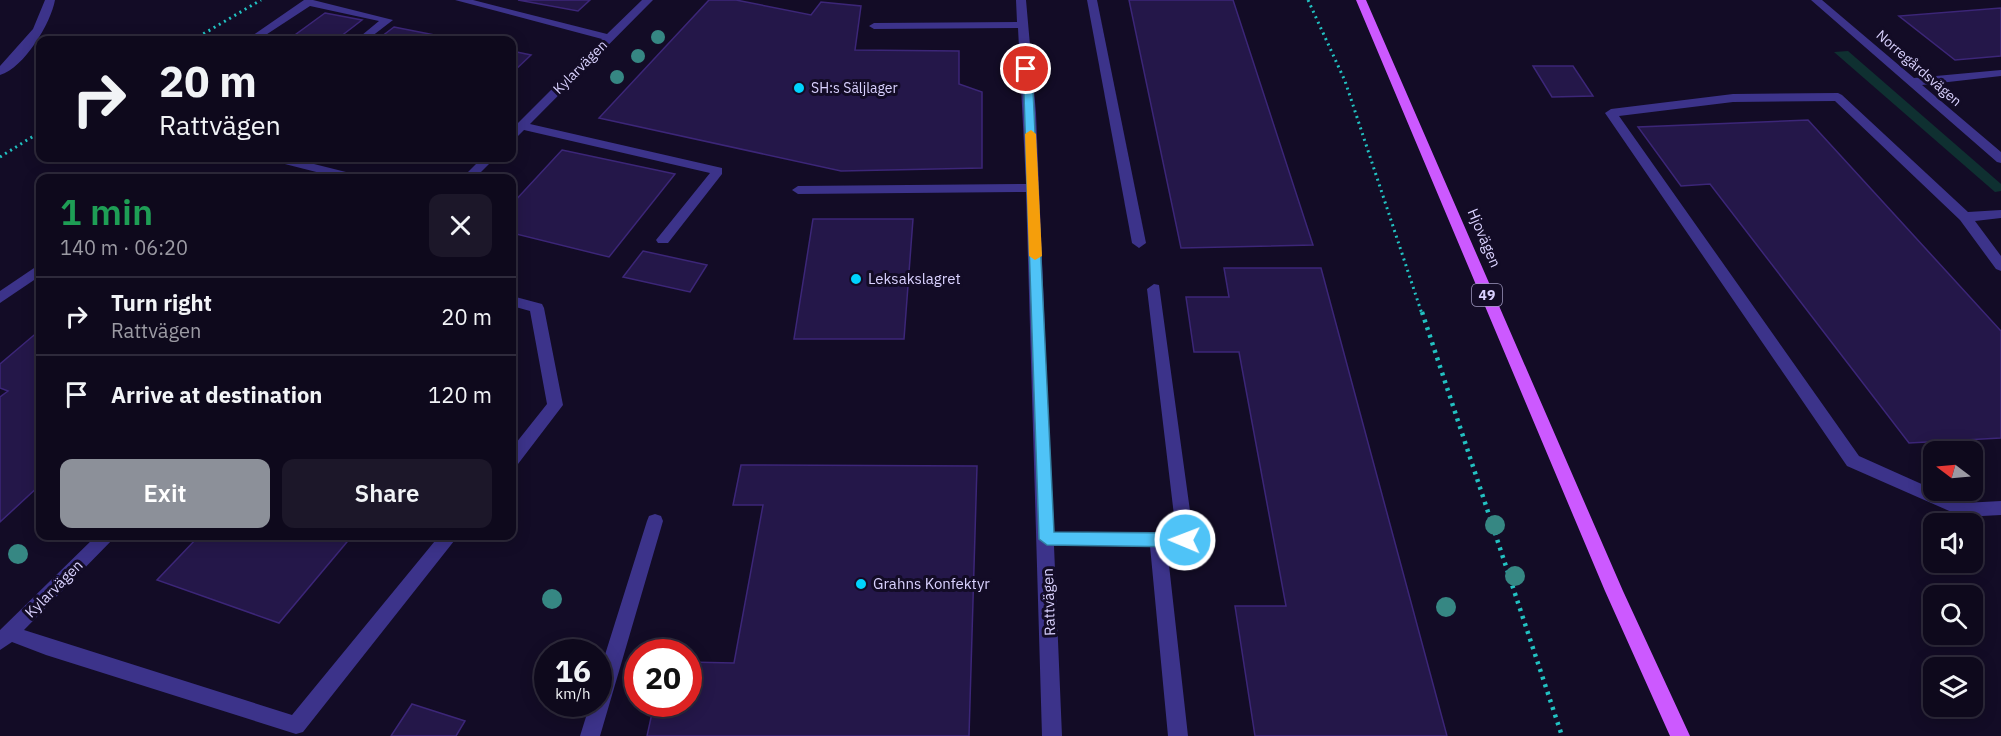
<!DOCTYPE html>
<meta charset="utf-8">
<style>
body{margin:0;font-family:"IBM Plex Sans",sans-serif;background:#1c1729;color:#f1f3f6;height:100vh;display:flex;flex-direction:column;font-size:22px;white-space:nowrap}
*{box-sizing:border-box;margin:0}
p{font-size:20px;color:#9b9aa3}
.icon{flex:none;width:33px;height:33px;fill:none;stroke:currentColor;stroke-width:2;stroke-linecap:round;stroke-linejoin:round}
.map{position:relative;flex:1;overflow:hidden}
.details{position:absolute;left:36px;top:174px;width:480px;height:366px;display:flex;flex-direction:column;background:#0e091c;border-radius:12px;box-shadow:0 3px 15px #0003,0 0 0 2px #2e2a3b}
.details>*{flex:none}
.guide{position:absolute;left:36px;top:36px;width:480px;height:126px;border-radius:12px;box-shadow:0 3px 15px #0003,0 0 0 2px #2e2a3b;background:#0e091c;color:#f1f3f6;overflow:hidden}
.needle{width:39px;rotate:286deg}
.fabs{position:absolute;left:1923px;top:441px;display:grid;gap:12px}
.fabs a{display:grid;place-items:center;width:60px;height:60px;border-radius:12px;background:#0e091c;box-shadow:0 3px 15px #0003,0 0 0 2px #2e2a3b;font-size:30px}
.speed{position:absolute;left:534px;top:639px;display:flex;gap:12px;font-size:30px;font-weight:700;text-align:center}
.speed>*{display:grid;place-content:center;width:78px;height:78px;border-radius:50%;background:#0e091c;box-shadow:0 3px 15px #0003,0 0 0 2px #2e2a3b;line-height:1}
.speed small{font-size:15px;font-weight:400}
.speed .limit{border:9px solid #d22;background:#fff;color:#111}
.pin{position:absolute;display:grid;place-items:center;width:51px;height:51px;color:#fff;margin:-26px;border:3px solid #fff;border-radius:50%;box-shadow:0 2px 6px #0007}
.me{position:absolute;width:66px;margin:-33px;rotate:271deg;stroke-linejoin:round;filter:drop-shadow(0 0 4px #0008)}
.turn{display:flex;align-items:center;gap:21px;height:126px;padding:0 24px;font-size:27px}
.turn .icon{width:78px;height:78px;stroke-width:2.5}
.turn b{display:block;font-size:42px;line-height:51px}
.round{display:grid;place-items:center;flex:none;width:63px;height:63px;border-radius:12px;background:#1c1729}
.summary{display:flex;align-items:center;justify-content:space-between;height:102px;padding:0 24px}
h1{font-size:36px;font-weight:600;line-height:45px;color:#1e9e55}
.primary-button{display:flex;gap:12px;margin-top:auto;padding:12px 24px}
.primary-button a{flex:1;height:69px;border-radius:12px;background:#8c9099;color:#fff;font-size:24px;font-weight:600;line-height:69px;text-align:center}
.primary-button a+a{background:#1c1729;color:#f1f3f6}
ul{padding:0;list-style:none}
li{display:flex;align-items:center;gap:18px;height:78px;padding:0 24px;border-top:2px solid #2e2a3b}
li div{flex:1}
li b{display:block;font-size:22px}
li em{font-style:normal}
.map>svg:first-child{display:block}
.green{fill:#0f3031}
.building{fill:#241749;stroke:#3c2678;stroke-width:1.5}
.lines{fill:none;stroke-linecap:round;stroke-linejoin:round}
.path-far1{stroke:#22c2c2;stroke-width:3;stroke-dasharray:2 4;stroke-linecap:butt}
.path{stroke:#22c2c2;stroke-width:4.5;stroke-dasharray:3 5;stroke-linecap:butt}
.minor{fill:#3c338a;fill-rule:evenodd}
.major{fill:#cc59ff;fill-rule:evenodd}
.tree{fill:#368783}
.route{fill:#4fc3f7;stroke:#337fa1;stroke-width:1.5}
.slow{fill:#f59e0b}
.poi-dot{fill:#00d3fd;stroke:#130c26;stroke-width:2}
.labels{text-anchor:middle;stroke-width:6;stroke-linejoin:round;paint-order:stroke}
.far-street-label{font-size:14px;fill:#dad2ff;stroke:#130c26}
.far-poi-label{font-size:14px;fill:#dad2ff;stroke:#130c26;text-anchor:start}
.shield{fill:#130c26;stroke:#9e97be;stroke-width:1.5}
.shield-label{font-size:14px;font-weight:bold;fill:#dad2ff}
.street-label{font-size:15px;fill:#dad2ff;stroke:#130c26}
.poi-label{font-size:15px;fill:#dad2ff;stroke:#130c26;text-anchor:start}
</style>
<div class="map">
<svg width="2001" height="736" viewBox="0 0 2001 736">
<rect width="100%" height="100%" fill="#130c26"/>
<!-- green -->
<polygon class="green" points="1848,51 2001,184 2001,191 1995,192 1834,52"/>
<!-- building -->
<g class="building">
<polygon points="518,0 590,0 578,11"/>
<polygon points="709,0 736,0 811,15 821,2 861,6 855,50 959,51 959,84 982,92 982,168 841,171 599,118"/>
<polygon points="1129,0 1233,0 1313,245 1181,248"/>
<polygon points="2001,8 2001,56 1955,60 1899,16"/>
<polygon points="325,13 362,20 336,40 288,40"/>
<polygon points="394,27 460,40 377,40"/>
<polygon points="512,51 531,55 512,73"/>
<polygon points="1533,66 1573,66 1593,96 1552,97"/>
<polygon points="1808,120 2001,331 2001,438 1909,443 1710,184 1681,186 1638,127"/>
<polygon points="562,150 675,174 609,257 512,233 512,204"/>
<polygon points="368,158 399,158 392,163"/>
<polygon points="813,219 913,219 904,339 794,339"/>
<polygon points="643,251 707,265 690,292 623,277"/>
<polygon points="1224,268 1321,268 1447,736 1255,736 1235,606 1286,606 1239,352 1194,352 1186,297 1229,297"/>
<polygon points="40,330 40,485 0,522 0,397 8,391 0,388 0,364"/>
<polygon points="741,465 977,466 969,736 647,736 654,704 688,704 688,662 734,663 763,505 733,505"/>
<polygon points="199,536 352,536 279,623 157,580"/>
<polygon points="412,704 465,721 456,736 391,736"/>
</g>
<g class="lines">
<!-- path-far1 -->
<g class="path-far1">
<polyline points="1308,0 1345,81 1422,314"/>
<polyline points="193,40 261,0"/>
<polyline points="0,157 40,132"/>
</g>
<!-- path -->
<polyline class="path" points="1422,312 1562,736"/>
<!-- minor -->
<g class="minor">
<path d="M45,0H55C51,23 24,68 0,75V66L33,29Z"/>
<polygon points="304,0 313,0 393,20 367,40 356,40 379,21 310,6 258,40 246,40"/>
<polygon points="455,0 473,0 607,34 642,0 653,0 530,124 722,168 722,174 668,243 658,243 656,240 710,173 524,130 516,138 512,139 512,129 602,39"/>
<polygon points="1016,0 1026,0 1036,113 1053,532 1176,532 1147,289 1154,284 1159,285 1194,540 1191,545 1167,547 1188,736 1168,736 1150,546 1054,546 1062,736 1042,736 1026,192 798,194 792,190 798,186 1026,184 1018,28 874,29 869,26 874,23 1017,22"/>
<polygon points="1087,0 1097,0 1146,243 1139,248 1132,243"/>
<polygon points="1811,0 1822,0 1914,78 2001,70 2001,76 1922,85 2001,152 2001,163 1997,162"/>
<polygon points="1838,93 1842,95 1968,212 2001,210 2001,218 1975,221 2001,256 2001,271 1996,269 1960,220 1835,101 1733,102 1619,116 1859,456 1964,503 2001,501 2001,515 1963,517 1847,466 1605,113 1611,109 1733,94"/>
<polygon points="271,158 290,158 358,175 360,178 340,178 273,161"/>
<polygon points="482,158 495,158 475,178 462,178"/>
<polygon points="40,264 40,276 0,303 0,291"/>
<polygon points="512,296 542,304 544,308 563,405 518,464 512,466 512,448 547,404 530,311 512,306"/>
<polygon points="655,514 661,516 663,521 600,736 580,736 590,704 598,704 598,677 647,521 649,516"/>
<polygon points="96,536 116,536 24,630 292,715 439,536 458,536 303,732 296,734 46,655 12,642 0,650 0,630"/>
</g>
<!-- major -->
<polygon class="major" points="1356,0 1366,0 1623,591 1690,736 1670,736 1605,591"/>
</g>
<!-- trees -->
<g class="tree">
<circle cx="658" cy="37" r="7"/>
<circle cx="638" cy="56" r="7"/>
<circle cx="617" cy="77" r="7"/>
<circle cx="1495" cy="525" r="10"/>
<circle cx="18" cy="554" r="10"/>
<circle cx="1515" cy="576" r="10"/>
<circle cx="552" cy="599" r="10"/>
<circle cx="1446" cy="607" r="10"/>
</g>
<!-- route -->
<polygon class="route" points="1023,66 1032,69 1054,532 1185,533 1193,540 1185,547 1047,545 1039,539"/>
<!-- slow -->
<polygon class="slow" points="1031,130 1036,134 1042,256 1035,260 1029,256 1025,134"/>
<!-- markers -->
<g class="poi-dot">
<circle cx="799" cy="88" r="6"/>
<circle cx="856" cy="279" r="6"/>
<circle cx="861" cy="584" r="6"/>
</g>
<g class="labels">
<!-- far-street labels -->
<g class="far-street-label">
<text transform="translate(580 67) rotate(-45)" y="5">Kylarvägen</text>
<text transform="translate(1919 68) rotate(41)" y="5">Norregårdsvägen</text>
</g>
<!-- far-poi labels -->
<g class="far-poi-label">
<text x="811" y="93">SH:s Säljlager</text>
</g>
<!-- shield labels -->
<rect class="shield" x="1472" y="284" width="30" height="22" rx="4.5"/>
<g class="shield-label">
<text x="1487" y="300">49</text>
</g>
<!-- street labels -->
<g class="street-label">
<text transform="translate(1484 238) rotate(67)" y="5">Hjovägen</text>
<text transform="translate(54 589) rotate(-45)" y="5">Kylarvägen</text>
<text transform="translate(1049 602) rotate(-92)" y="5">Rattvägen</text>
</g>
<!-- poi labels -->
<g class="poi-label">
<text x="868" y="284">Leksakslagret</text>
<text x="873" y="589">Grahns Konfektyr</text>
</g>
</g>
</svg>
<div class="fabs">
<a><svg class="needle" viewBox="-14 -14 28 28"><path d="M0-13l5 13h-10z" fill="#e53935"/><path d="M0 13l5-13h-10z" fill="#9b9aa3"/></svg></a>
<a><svg class="icon" aria-label="sound" viewBox="0 0 24 24"><path d="M4 9h4l5-4v14l-5-4H4zM17 9q2 3 0 6"/></svg></a>
<a><svg class="icon" aria-label="search" viewBox="0 0 24 24"><circle cx="10" cy="10" r="6"/><path d="M15 15l6 6"/></svg></a>
<a><svg class="icon" aria-label="layers" viewBox="0 0 24 24"><path d="M12 4l9 5-9 5-9-5zM3 14l9 5 9-5"/></svg></a>
</div>
<div class="speed"><div>16<small>km/h</small></div><div class="limit">20</div></div>
<div class="pin" style="left:1026px;top:69px;background:#d93025"><svg class="icon" aria-label="arrive" viewBox="0 0 24 24"><path d="M6 21V4h12l-3 4 3 4H6"/></svg></div>
<svg class="me" style="left:1185px;top:540px" viewBox="-20 -20 40 40"><circle r="17" fill="#4fc3f7" stroke="#fff" stroke-width="3"/><path d="M0-11L8 9 0 5-8 9z" fill="#fff"/></svg>
<div class="guide">
<div class="turn"><svg class="icon" aria-label="right" viewBox="0 0 24 24"><path d="M7 20v-9h11M14 6l5 5-5 5"/></svg><div><b>20 m</b>Rattvägen</div></div>
</div>
<section class="details">
<div class="summary"><div><h1>1 min</h1><p>140 m · 06:20</p></div><a class="round"><svg class="icon" aria-label="close" viewBox="0 0 24 24"><path d="M6 6l12 12M18 6L6 18"/></svg></a></div>
<ul>
<li><svg class="icon" aria-label="right" viewBox="0 0 24 24"><path d="M7 20v-9h11M14 6l5 5-5 5"/></svg><div><b>Turn right</b><p>Rattvägen</p></div><em>20 m</em></li>
<li><svg class="icon" aria-label="arrive" viewBox="0 0 24 24"><path d="M6 21V4h12l-3 4 3 4H6"/></svg><div><b>Arrive at destination</b></div><em>120 m</em></li>
</ul>
<div class="primary-button"><a>Exit</a><a>Share</a></div>
</section>
</div>
